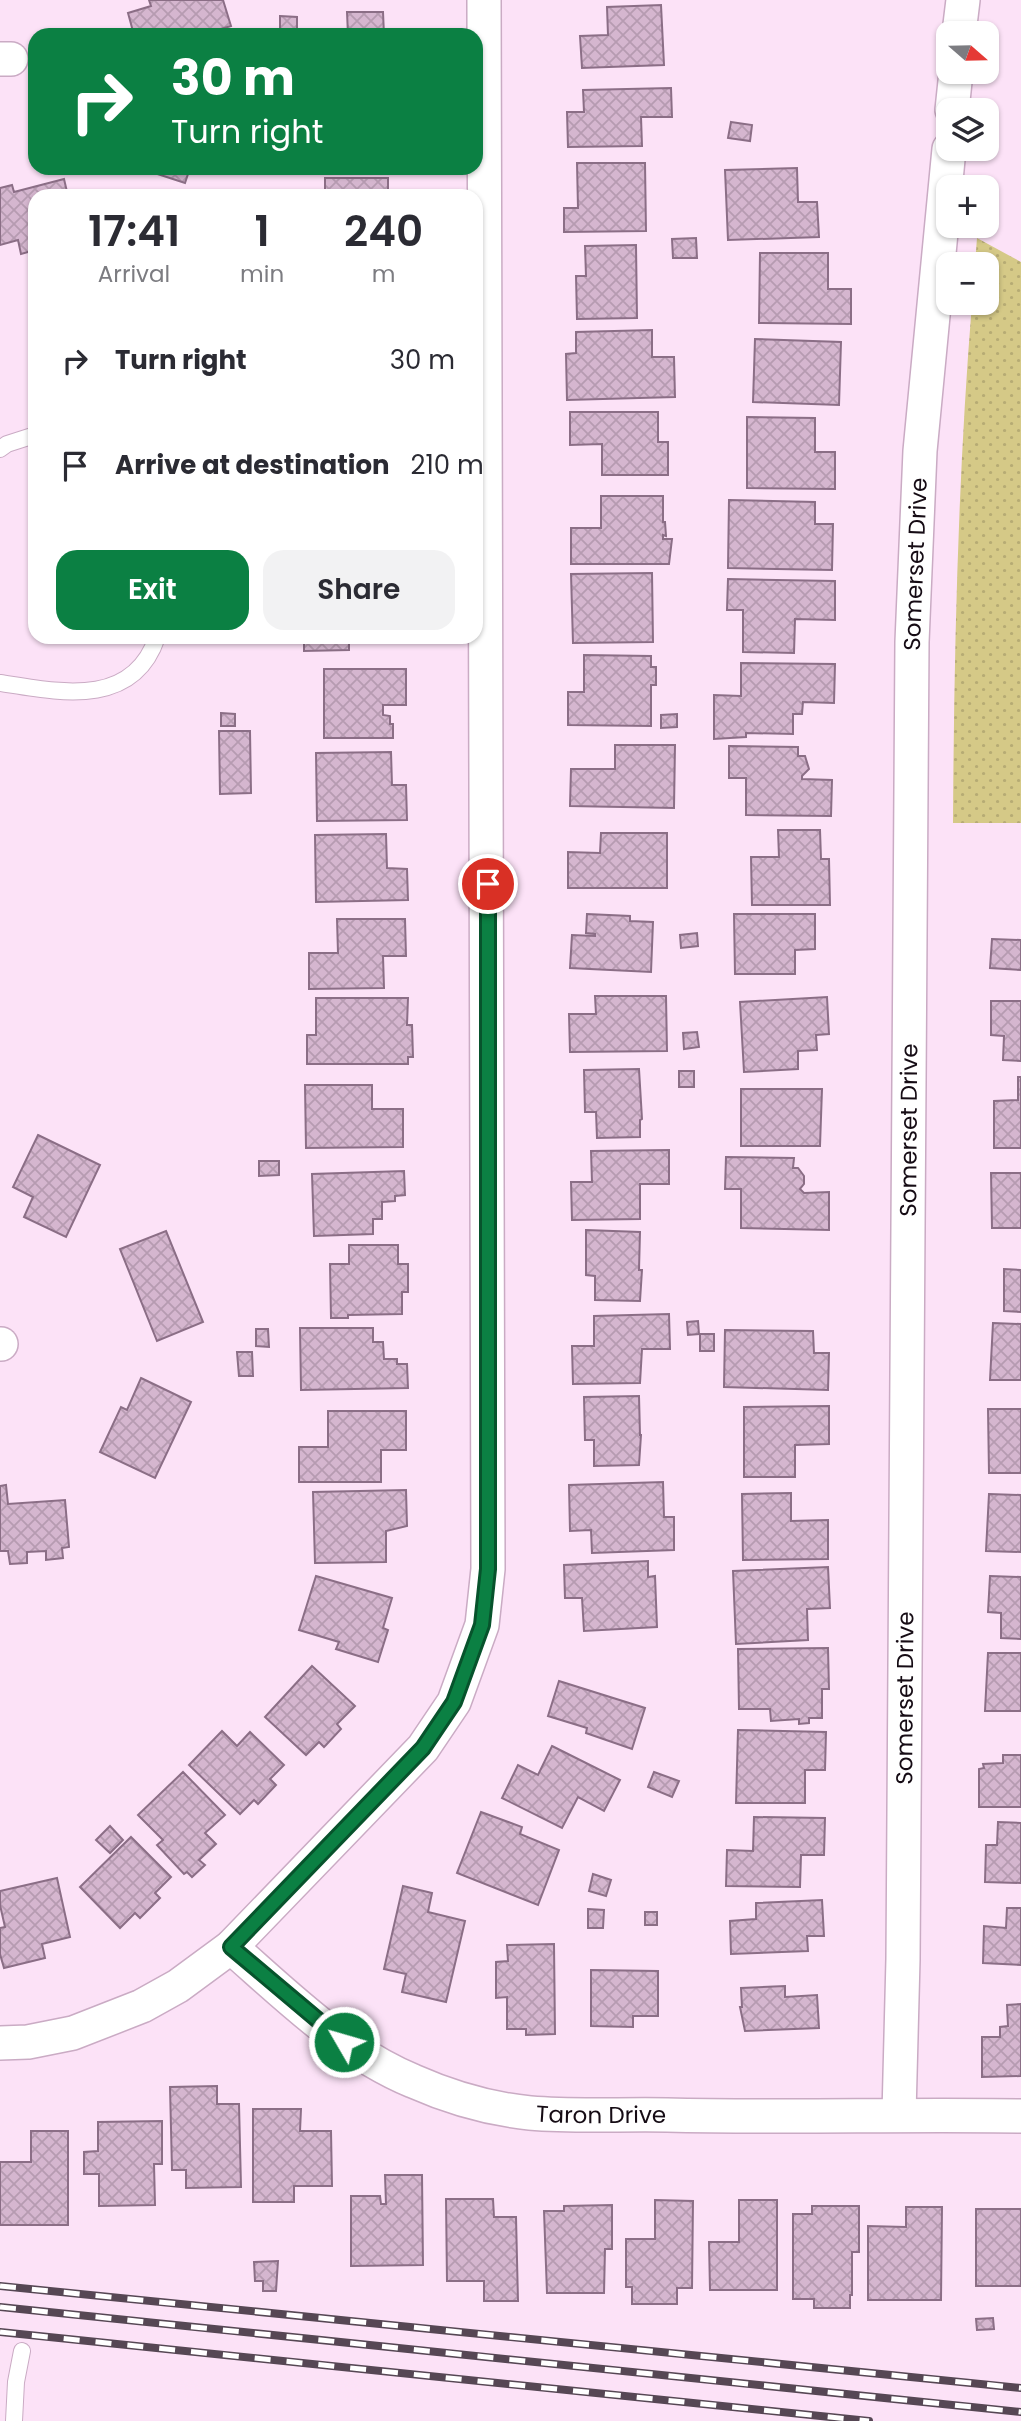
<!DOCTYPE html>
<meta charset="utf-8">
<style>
body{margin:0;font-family:Poppins,sans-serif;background:#f2f2f3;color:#2b2b33;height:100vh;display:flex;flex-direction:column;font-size:26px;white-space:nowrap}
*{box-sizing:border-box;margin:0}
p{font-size:23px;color:#7c7c81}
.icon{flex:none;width:38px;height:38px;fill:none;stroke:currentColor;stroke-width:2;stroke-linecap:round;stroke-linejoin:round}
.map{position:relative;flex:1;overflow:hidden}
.details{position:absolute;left:28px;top:189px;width:455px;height:455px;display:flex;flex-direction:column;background:#fff;border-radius:21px;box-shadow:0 2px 5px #0004}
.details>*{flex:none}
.top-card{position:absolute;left:28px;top:28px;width:455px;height:147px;border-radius:21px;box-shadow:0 2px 5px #0004;background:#0b8043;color:#fff;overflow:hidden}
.needle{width:46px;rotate:110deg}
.buttons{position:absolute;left:936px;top:21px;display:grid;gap:14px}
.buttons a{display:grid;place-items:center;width:63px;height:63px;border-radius:14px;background:#fff;box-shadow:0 2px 5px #0004;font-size:35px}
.pin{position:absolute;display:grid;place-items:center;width:60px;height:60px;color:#fff;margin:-30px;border:4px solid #fff;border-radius:50%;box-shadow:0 2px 7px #0007}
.me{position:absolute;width:77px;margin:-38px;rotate:308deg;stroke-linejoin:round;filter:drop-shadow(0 0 5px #0008)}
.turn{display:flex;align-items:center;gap:24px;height:147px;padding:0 28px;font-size:32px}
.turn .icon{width:91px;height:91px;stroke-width:2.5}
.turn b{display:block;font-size:49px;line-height:60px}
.eta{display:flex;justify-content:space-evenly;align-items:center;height:119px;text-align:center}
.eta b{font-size:42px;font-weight:600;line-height:49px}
.action{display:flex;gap:14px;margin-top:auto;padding:14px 28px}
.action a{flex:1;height:80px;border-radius:21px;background:#0b8043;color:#fff;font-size:28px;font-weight:600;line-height:80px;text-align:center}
.action a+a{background:#f2f2f3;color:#2b2b33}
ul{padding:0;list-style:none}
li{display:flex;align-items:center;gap:21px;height:105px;padding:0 28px}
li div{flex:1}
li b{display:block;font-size:26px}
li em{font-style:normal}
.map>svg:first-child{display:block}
.grass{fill:url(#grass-dots)}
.building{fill:url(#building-cross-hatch);stroke:#8b6e86;stroke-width:2}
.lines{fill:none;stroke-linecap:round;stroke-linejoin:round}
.lane-casing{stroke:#caabc4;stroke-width:18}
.street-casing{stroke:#caabc4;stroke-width:36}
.lane{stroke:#fff;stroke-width:16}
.street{stroke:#fff;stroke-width:33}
.rail-casing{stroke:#564754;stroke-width:8}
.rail{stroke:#fff;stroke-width:5;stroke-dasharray:16;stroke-linecap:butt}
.route-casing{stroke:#07532c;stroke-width:18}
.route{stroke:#0b8043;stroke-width:12}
.labels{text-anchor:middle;stroke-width:7;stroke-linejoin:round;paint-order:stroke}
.street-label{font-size:23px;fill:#150b14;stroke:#fff}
</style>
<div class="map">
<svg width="1021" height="2421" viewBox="0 0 1021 2421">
<defs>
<pattern id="grass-dots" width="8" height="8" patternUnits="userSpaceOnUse" patternTransform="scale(1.75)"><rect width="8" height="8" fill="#d5c987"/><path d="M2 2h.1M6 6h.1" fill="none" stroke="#b6ab74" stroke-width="1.8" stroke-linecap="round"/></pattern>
<pattern id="building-cross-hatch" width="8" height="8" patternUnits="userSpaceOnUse" patternTransform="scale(1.75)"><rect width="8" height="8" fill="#d5b6cf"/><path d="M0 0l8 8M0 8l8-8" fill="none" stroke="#b69bb1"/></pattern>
</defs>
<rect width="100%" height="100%" fill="#fce2f7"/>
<!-- grass -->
<path class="grass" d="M977,238L1021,262V823H953C954,649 958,476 972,303H987V264H975Z"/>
<!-- building -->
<g class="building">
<polygon points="149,0 223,0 231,26 200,35 134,35 128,13 151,6"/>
<polygon points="661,5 664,65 582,68 580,36 608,35 607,7"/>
<polygon points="347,12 383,12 384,35 348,35"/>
<polygon points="280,16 297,17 297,35 280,35"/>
<polygon points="671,88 672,117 641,117 642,146 568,147 567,112 584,112 583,90"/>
<polygon points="731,122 752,125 750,141 728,138"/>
<polygon points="577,163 645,163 646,231 564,232 564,208 578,208"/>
<polygon points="139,168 190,168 185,183"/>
<polygon points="797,168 798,202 817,202 819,237 728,240 725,170"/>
<rect x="325" y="178" width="63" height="18"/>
<polygon points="64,179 68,196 35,196 35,250 21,254 18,240 0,245 0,188 12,185 14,192"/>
<polygon points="696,238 697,258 673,258 672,239"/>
<polygon points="636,245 637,318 577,319 576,276 586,276 585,246"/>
<polygon points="760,253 828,253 828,289 851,289 851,324 759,323"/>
<polygon points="652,330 652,357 674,357 675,397 567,400 566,354 576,353 576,332"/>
<polygon points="755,339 841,342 839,405 753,402"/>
<polygon points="570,412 658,412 658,442 668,442 668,475 602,475 602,444 570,445"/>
<polygon points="747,417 815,418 815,452 835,452 835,489 747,488"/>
<polygon points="601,496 663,496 663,522 665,522 666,536 663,535 663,539 672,539 669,564 571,564 571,528 601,528"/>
<polygon points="729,500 815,502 815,524 833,524 832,570 728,568"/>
<polygon points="652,573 653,642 573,643 571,574"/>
<polygon points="728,579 835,581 835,620 795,619 794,653 743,652 743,610 727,610"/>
<polygon points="304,637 405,637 406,639 349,639 349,650 304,651"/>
<polygon points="584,655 651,656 651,667 656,667 656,685 651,685 651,726 568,725 568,692 584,692"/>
<polygon points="741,663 835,664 834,703 803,702 802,714 793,714 793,734 746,733 746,737 714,739 714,695 741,696"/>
<polygon points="324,669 406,669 406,705 383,705 383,715 390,716 390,724 393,724 393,738 324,738"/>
<polygon points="221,713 235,714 235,726 221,726"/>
<polygon points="677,714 677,727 661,728 661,715"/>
<polygon points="219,731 250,731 251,793 220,794"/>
<polygon points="615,745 675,745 674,808 570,806 571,769 615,769"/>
<polygon points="729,746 798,747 798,756 805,756 809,769 802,776 802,779 832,780 831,816 746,815 746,778 729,778"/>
<polygon points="391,752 392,785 406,785 407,820 317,821 316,753"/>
<polygon points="778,830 820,830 821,859 829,859 830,905 752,905 751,857 779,857"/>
<polygon points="601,833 667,833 667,888 568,888 568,852 600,853"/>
<polygon points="386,834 387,868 407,869 408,900 316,902 315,835"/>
<polygon points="587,914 630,916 630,921 653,922 651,972 570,968 572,935 595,936 595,934 586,933"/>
<polygon points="734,914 815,914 815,949 795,950 795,974 735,974"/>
<polygon points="337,919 405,919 406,956 383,956 384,988 309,989 309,953 338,953"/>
<polygon points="697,933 698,946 681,948 680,935"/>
<polygon points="992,939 1021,940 1021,970 990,968"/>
<polygon points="595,996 666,996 667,1051 570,1052 569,1014 596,1014"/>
<polygon points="827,997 829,1034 816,1035 817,1050 798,1051 798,1069 744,1072 740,1002"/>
<polygon points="316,998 408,998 407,1025 412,1025 413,1057 408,1057 408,1064 307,1064 307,1035 316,1035"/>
<polygon points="991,1001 1021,1001 1021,1061 1003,1060 1004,1036 991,1035"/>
<polygon points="697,1032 699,1047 684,1049 683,1033"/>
<polygon points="639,1069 642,1119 640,1120 640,1137 597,1138 596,1112 585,1112 584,1070"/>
<rect x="679" y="1071" width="15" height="16"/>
<polygon points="1018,1077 1021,1077 1021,1148 994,1148 994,1101 1018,1100"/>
<polygon points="305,1085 372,1085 372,1109 403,1109 403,1147 306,1148"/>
<polygon points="741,1089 822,1089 820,1146 741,1146"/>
<polygon points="38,1135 100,1165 66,1237 24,1217 33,1197 13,1187"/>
<polygon points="669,1150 669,1184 640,1184 640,1219 572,1220 571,1182 592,1182 591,1151"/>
<polygon points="726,1157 794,1158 793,1168 798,1168 804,1176 804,1184 800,1189 804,1193 829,1192 829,1230 741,1228 741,1189 725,1189"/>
<polygon points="259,1161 279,1161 279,1175 259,1176"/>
<polygon points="404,1171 405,1195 395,1196 395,1201 382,1202 382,1219 373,1219 373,1234 314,1236 312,1174"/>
<polygon points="991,1173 1021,1173 1021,1228 992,1228"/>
<polygon points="586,1230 640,1232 639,1270 642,1270 640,1301 595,1300 595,1276 586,1275"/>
<polygon points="166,1231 203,1322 157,1341 120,1249"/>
<polygon points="349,1245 398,1245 398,1264 408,1264 408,1292 402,1292 402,1314 348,1315 348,1318 331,1318 330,1264 349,1264"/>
<polygon points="1004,1269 1021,1270 1021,1312 1004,1311"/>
<polygon points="669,1314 670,1349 642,1349 640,1383 573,1384 572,1346 594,1346 594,1316"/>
<polygon points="698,1321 699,1334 688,1335 687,1322"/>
<polygon points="993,1323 1021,1324 1021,1380 990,1380"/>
<polygon points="300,1328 373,1328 373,1342 383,1342 384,1359 397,1359 397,1364 407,1364 408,1388 301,1390"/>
<polygon points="256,1329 268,1329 269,1347 256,1346"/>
<polygon points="725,1330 813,1331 814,1353 829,1353 828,1390 724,1387"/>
<rect x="700" y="1334" width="14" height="17"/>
<polygon points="237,1352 252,1352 253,1376 239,1376"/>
<polygon points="141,1378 191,1402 155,1478 100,1452 121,1407 127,1410"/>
<polygon points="639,1396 640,1435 641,1435 639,1465 594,1466 594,1440 585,1440 584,1397"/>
<polygon points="829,1406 829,1444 795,1445 795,1477 744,1477 744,1407"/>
<polygon points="988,1409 1021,1409 1021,1473 989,1473"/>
<polygon points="328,1411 406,1411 406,1450 381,1450 381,1482 299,1482 299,1447 328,1447"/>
<polygon points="663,1482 664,1517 674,1517 674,1550 592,1553 591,1530 570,1531 569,1485"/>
<polygon points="6,1485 8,1504 65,1500 69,1547 62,1548 63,1558 46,1560 46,1551 27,1552 27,1563 10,1564 8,1551 0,1551 0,1486"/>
<polygon points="406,1490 407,1526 386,1531 386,1562 315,1563 313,1492"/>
<polygon points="791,1493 791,1521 828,1520 828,1559 743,1560 742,1494"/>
<polygon points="989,1494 1021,1495 1021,1552 986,1551"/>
<polygon points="648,1561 648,1577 655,1576 657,1627 584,1631 582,1598 565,1598 564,1565"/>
<polygon points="828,1567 830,1608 807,1609 808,1640 736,1644 733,1571"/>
<polygon points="316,1576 392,1598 383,1628 388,1630 378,1662 336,1649 339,1642 299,1630"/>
<polygon points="990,1576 1021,1577 1021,1639 1001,1638 1001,1613 988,1612"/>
<polygon points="828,1648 829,1689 822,1689 822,1718 809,1718 809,1723 799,1724 799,1719 771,1721 770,1709 739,1709 738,1649"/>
<polygon points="988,1653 1021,1653 1021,1711 985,1711"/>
<polygon points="312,1666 355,1706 337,1724 341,1729 326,1745 324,1747 319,1742 306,1755 265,1717"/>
<polygon points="559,1681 645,1708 632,1749 586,1733 587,1728 548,1716"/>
<polygon points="738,1730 826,1732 825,1770 805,1770 805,1803 736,1803"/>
<polygon points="222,1731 237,1746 250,1732 284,1765 270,1779 276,1785 258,1804 254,1800 240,1814 189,1765"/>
<polygon points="552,1746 620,1780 604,1811 578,1797 562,1828 502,1798 518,1765 538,1775"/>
<polygon points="1003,1755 1021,1755 1021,1807 979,1807 979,1769 984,1768 983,1764 1003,1763"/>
<polygon points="183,1772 225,1815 205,1833 216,1844 199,1860 205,1865 192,1877 187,1872 184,1874 157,1845 163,1840 138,1815"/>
<polygon points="654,1772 679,1781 672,1797 648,1787"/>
<polygon points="481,1812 522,1827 520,1834 559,1850 538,1905 457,1873"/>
<polygon points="754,1817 825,1818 824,1855 801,1855 800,1887 726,1886 727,1850 753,1851"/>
<polygon points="998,1822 1021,1823 1021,1883 985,1882 986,1845 997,1845"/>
<polygon points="110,1826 123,1840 110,1853 96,1840"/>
<polygon points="131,1837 171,1877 155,1893 160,1898 140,1918 135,1913 120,1928 80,1887"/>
<polygon points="593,1874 611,1880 606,1896 589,1891"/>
<polygon points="57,1878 70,1937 42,1944 45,1958 4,1968 0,1954 0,1928 5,1927 0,1905 0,1891"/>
<polygon points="403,1886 432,1893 428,1912 465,1921 446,2002 402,1992 406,1974 384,1969"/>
<polygon points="822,1900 824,1936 807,1936 808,1951 731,1954 730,1921 756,1919 756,1903"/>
<polygon points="1007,1908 1021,1908 1021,1965 983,1963 984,1926 1006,1928"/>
<polygon points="588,1909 604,1910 603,1928 588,1928"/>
<rect x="645" y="1912" width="12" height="13"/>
<polygon points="554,1944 555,2034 526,2035 526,2029 507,2029 507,1997 496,1998 496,1962 508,1961 507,1945"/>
<polygon points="591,1970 658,1971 658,2016 633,2016 633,2027 591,2026"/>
<polygon points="785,1986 785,1997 817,1995 819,2028 745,2031 740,2007 742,2007 741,1988"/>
<polygon points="1021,2004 1021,2076 982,2077 982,2037 1000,2037 1000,2027 1008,2026 1007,2005"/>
<polygon points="217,2086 217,2104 239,2104 241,2187 186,2188 186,2170 172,2170 170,2087"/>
<polygon points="253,2109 301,2109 300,2131 331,2131 332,2186 294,2186 294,2202 253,2202"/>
<polygon points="162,2121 162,2164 154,2164 155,2205 99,2206 99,2174 84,2174 84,2152 98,2151 98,2122"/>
<polygon points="31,2131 68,2131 68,2225 0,2225 0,2162 31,2162"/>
<polygon points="385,2175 422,2175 423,2265 351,2266 351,2196 380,2196 381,2204 386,2204"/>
<polygon points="446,2199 493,2199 494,2217 516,2217 518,2301 484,2301 484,2281 447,2281"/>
<polygon points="655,2200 693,2201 692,2288 677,2288 677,2304 632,2304 632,2287 626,2287 626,2239 655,2239"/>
<polygon points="739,2200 777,2200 777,2290 710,2290 709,2242 739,2242"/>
<polygon points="612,2205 612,2249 605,2249 604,2293 547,2293 544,2211 564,2211 564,2206"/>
<polygon points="812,2206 859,2206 859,2252 852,2252 852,2295 850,2295 850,2308 814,2308 814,2299 793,2299 793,2214 812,2214"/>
<polygon points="906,2207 942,2207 941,2300 868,2300 868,2226 906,2227"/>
<rect x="976" y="2209" width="45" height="77"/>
<polygon points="278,2261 276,2291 263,2291 263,2281 255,2281 254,2262"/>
<polygon points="993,2318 994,2329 977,2330 976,2319"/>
</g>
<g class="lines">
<defs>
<g id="lane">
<polyline points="0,449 7,444 35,435"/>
<path d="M0,683C58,692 133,709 157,637"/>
<polyline points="14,2421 16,2382 22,2351"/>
</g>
<g id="street">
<polyline points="959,33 963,0"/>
<polyline points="0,59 11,59"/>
<polyline points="952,110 956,72"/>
<polyline points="0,1344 1,1344"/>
<path id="s1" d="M231,1947C287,1996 343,2052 413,2081C449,2097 490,2109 530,2113C575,2117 622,2114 667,2115C785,2118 903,2114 1021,2116"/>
<polyline points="0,2043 28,2042 73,2033 142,2006 178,1986 231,1947 423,1748 454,1702 482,1625 488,1569 484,0"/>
<path id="s2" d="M899,2114L903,1959L912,642L920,451L949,149"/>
</g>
</defs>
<!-- lane casing -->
<use href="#lane" class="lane-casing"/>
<!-- street casing -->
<use href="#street" class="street-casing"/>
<!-- lane -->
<use href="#lane" class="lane"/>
<!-- street -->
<use href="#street" class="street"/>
<defs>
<g id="rail">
<polyline points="0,2286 1021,2388"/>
<polyline points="0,2307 1021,2412"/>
<polyline points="0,2332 869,2421"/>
</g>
</defs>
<!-- rail casing -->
<use href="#rail" class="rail-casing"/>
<!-- rail -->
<use href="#rail" class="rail"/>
</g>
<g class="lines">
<defs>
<polyline id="route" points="344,2042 231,1947 423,1748 454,1702 482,1625 488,1569 488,884"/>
</defs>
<!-- route casing -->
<use href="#route" class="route-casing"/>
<!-- route -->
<use href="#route" class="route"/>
</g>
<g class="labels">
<!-- street labels -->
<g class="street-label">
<text dy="8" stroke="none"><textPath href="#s2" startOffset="1550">Somerset Drive</textPath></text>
<text dy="8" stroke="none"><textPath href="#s2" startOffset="984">Somerset Drive</textPath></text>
<text dy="8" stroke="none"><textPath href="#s2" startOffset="416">Somerset Drive</textPath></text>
<text dy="8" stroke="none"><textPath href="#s1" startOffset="420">Taron Drive</textPath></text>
</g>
</g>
</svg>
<div class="buttons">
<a><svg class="needle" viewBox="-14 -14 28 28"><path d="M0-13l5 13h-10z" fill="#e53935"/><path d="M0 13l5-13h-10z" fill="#7c7c81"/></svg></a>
<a><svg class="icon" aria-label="layers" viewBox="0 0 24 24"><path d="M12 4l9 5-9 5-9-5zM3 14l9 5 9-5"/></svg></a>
<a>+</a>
<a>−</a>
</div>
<div class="pin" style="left:488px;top:884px;background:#d93025"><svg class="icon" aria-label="arrive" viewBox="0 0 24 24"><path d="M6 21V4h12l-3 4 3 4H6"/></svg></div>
<svg class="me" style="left:344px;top:2042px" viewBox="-20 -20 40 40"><circle r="17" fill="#0b8043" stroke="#fff" stroke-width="3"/><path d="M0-11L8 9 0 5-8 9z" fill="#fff"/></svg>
<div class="top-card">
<div class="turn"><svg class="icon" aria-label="right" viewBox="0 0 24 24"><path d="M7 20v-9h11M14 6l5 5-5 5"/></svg><div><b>30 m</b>Turn right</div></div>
</div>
<section class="details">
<div class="eta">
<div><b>17:41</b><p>Arrival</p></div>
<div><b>1</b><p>min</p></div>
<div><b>240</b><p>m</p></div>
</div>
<ul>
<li><svg class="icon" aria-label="right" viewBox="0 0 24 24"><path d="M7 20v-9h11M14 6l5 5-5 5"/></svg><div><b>Turn right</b></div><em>30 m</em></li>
<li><svg class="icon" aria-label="arrive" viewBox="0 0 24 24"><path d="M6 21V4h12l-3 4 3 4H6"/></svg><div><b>Arrive at destination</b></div><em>210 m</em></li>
</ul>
<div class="action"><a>Exit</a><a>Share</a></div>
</section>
</div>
